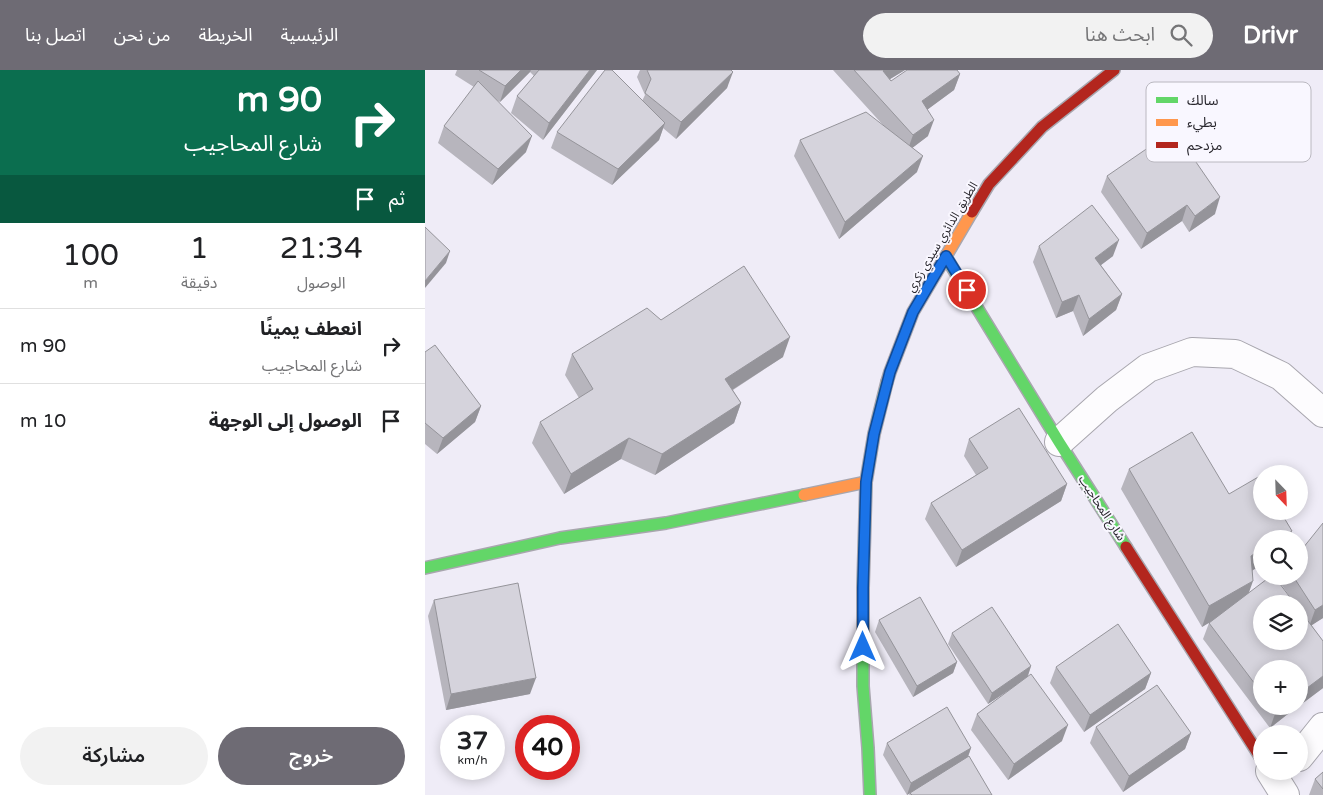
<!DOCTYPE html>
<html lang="ar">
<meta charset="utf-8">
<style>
body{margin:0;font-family:"Varela Round","Noto Sans Arabic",sans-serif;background:#f2f2f2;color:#202124;direction:rtl;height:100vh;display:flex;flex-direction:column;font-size:19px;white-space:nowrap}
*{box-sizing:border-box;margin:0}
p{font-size:16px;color:#757577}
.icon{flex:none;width:28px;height:28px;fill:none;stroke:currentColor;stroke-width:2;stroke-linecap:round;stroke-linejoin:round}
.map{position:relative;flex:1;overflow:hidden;direction:ltr}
.panel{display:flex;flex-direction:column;background:#fff;width:425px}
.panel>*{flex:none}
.hud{background:#0b6e4f;color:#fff;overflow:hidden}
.needle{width:32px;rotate:157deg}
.fabs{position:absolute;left:828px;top:395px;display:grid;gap:10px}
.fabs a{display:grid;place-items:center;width:55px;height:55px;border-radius:50%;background:#fff;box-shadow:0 2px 12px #0003;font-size:25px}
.speed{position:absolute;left:15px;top:645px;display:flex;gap:10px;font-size:25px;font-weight:700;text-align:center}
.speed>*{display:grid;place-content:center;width:65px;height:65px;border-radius:50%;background:#fff;box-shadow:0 2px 12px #0003;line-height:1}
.speed small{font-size:12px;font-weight:400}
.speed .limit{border:8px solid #d22;background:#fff;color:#111}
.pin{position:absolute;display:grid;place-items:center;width:42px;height:42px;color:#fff;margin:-21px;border:2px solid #fff;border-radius:50%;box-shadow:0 1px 5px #0007}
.me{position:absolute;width:55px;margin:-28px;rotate:0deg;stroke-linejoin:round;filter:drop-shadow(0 0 4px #0008)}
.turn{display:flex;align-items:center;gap:18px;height:105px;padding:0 20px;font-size:22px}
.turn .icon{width:65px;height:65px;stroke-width:2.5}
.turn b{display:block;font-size:35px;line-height:42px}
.then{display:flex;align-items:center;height:48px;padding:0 20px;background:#0003;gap:10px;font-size:19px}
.eta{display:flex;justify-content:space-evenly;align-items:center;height:85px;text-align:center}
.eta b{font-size:30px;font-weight:600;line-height:35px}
.cta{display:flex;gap:10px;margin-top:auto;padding:10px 20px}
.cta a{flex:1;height:58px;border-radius:30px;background:#6e6b74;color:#fff;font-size:20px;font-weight:600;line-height:58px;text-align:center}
.cta a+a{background:#f2f2f2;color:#202124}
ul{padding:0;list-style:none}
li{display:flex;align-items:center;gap:15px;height:75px;padding:0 20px;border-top:1px solid #e0e0e0}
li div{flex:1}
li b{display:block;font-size:19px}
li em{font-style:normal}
header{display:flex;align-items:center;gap:30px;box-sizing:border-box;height:70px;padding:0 25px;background:#6e6b74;color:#fff}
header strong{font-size:24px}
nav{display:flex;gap:28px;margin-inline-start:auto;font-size:18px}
.search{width:350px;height:45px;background:#f2f2f2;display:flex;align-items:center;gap:12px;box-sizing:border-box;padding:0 18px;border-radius:28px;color:#757577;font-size:19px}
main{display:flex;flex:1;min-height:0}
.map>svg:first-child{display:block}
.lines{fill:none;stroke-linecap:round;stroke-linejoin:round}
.street-casing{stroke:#a8a6ae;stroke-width:30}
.fast-casing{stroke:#a8a6ae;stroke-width:14}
.slow-casing{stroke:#a8a6ae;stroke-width:14}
.jam-casing{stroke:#a8a6ae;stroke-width:14}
.street{stroke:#fdfcfe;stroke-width:28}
.fast{stroke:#63d668;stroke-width:11}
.slow{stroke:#ff974d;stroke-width:11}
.jam{stroke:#b3261e;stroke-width:11}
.wall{fill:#b7b5bd;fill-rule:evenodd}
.shaded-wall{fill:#95949a}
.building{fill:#d5d3dc;stroke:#95949a}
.route-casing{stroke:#114b97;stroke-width:12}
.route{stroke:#1a73e8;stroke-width:9}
.labels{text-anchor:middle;stroke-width:4;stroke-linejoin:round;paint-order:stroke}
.street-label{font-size:12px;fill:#28262d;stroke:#f9f7ff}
.key{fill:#f9f7ff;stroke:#bab8c0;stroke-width:1}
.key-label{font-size:14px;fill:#28262d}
</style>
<header>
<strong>Drivr</strong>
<div class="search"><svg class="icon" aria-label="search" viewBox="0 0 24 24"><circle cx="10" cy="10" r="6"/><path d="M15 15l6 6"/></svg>ابحث هنا</div>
<nav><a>الرئيسية</a><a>الخريطة</a><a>من نحن</a><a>اتصل بنا</a></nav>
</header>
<main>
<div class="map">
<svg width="898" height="725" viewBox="0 0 898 725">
<rect width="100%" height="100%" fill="#efecf7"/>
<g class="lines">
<defs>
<g id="street">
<polyline points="634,372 682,329 723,298 767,282 810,284 856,306 898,343"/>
<polyline points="874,687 898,657"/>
<polyline points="845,701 860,725"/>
</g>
<g id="fast">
<polyline points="521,187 634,372 701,477"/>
<polyline points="0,498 135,468 241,453 379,425"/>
<polyline points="445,725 443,678 438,616 438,518 441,412 449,364 462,312"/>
</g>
<g id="slow">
<polyline points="462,312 465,302 488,242 547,142"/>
<polyline points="379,425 441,412"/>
</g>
<g id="jam">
<polyline points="547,142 564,114 617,57 689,0"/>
<polyline points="701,477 836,688"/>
</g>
</defs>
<!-- street casing -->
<use href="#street" class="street-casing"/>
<!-- fast casing -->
<use href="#fast" class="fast-casing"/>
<!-- slow casing -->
<use href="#slow" class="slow-casing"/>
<!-- jam casing -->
<use href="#jam" class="jam-casing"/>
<!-- street -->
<use href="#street" class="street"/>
<!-- fast -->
<use href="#fast" class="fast"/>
<!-- slow -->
<use href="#slow" class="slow"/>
<!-- jam -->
<use href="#jam" class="jam"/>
</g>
<!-- wall -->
<g class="wall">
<polygon points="32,0 172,0 118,70 86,43 92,26 109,6 105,2 75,32 71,30 101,82 67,115 13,73 19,56 49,17 30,5"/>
<polygon points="215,0 306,0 302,18 251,69 238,58 234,70 187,115 126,78 132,62 217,31 220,25 212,7"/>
<polygon points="408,0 480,0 465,9 466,11 535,4 529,20 503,39 503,66 487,78 492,102 414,169 369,86 375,70 458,55"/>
<polygon points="682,106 790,144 764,162 757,151 716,179 676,122"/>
<polygon points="614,176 688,186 676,195 697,224 691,240 658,266 648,241 631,248 608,192"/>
<polygon points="236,250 358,287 308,320 316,333 309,353 230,405 196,389 139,424 107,373 115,352 154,328 140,305 147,284"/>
<polygon points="0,282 56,336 50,352 12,384 0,374"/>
<polygon points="544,369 642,414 636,431 531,497 500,449 506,433 551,405 539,386"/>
<path d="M704,399L827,501L823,523L865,527L856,514L859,506H874L898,453V548L886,555L898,571V618L874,636L836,599V636H873L845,658L778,569L784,553L786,551L777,557L696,419ZM836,534H874V571Z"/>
<polygon points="9,530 105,624 21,640 3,546"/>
<polygon points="454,550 532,592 528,603 488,627 450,562"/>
<polygon points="527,563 606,596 603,606 637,671 583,710 546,660 552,644 586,619 563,634 523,574"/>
<polygon points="631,597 726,603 720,619 659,662 625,613"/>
<polygon points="671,657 766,663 760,679 698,722 665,673"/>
<polygon points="462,673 546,678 543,687 567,725 484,725 485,723 482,725 458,685"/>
<polygon points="898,702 898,725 884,725 890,709"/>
</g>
<!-- shaded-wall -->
<g class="shaded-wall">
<polygon points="96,0 106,0 105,2 75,32 80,16"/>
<polygon points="165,0 172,0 118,70 124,53"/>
<polygon points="459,0 480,0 452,17 458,1"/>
<polygon points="308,2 302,18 251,69 256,52"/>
<polygon points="535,4 529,20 491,48 497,31"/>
<polygon points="509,50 503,66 482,82 488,65"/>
<polygon points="240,53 234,70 187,115 193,99"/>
<polygon points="107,66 101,82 67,115 73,99"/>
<polygon points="498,86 492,102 414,169 420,152"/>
<polygon points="795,127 790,144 764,162 770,146"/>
<polygon points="762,135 757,151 716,179 722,163"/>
<polygon points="694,170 688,186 664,204 670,188"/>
<polygon points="25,181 21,193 0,218 0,211"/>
<polygon points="697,224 691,240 658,266 664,249"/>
<polygon points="654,225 648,241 631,248 637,232"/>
<polygon points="365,267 358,287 293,329 300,309"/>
<polygon points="316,333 309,353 230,405 237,384"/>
<polygon points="56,336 50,352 12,384 18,368"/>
<polygon points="204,368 196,389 139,424 146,404"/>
<polygon points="642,414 636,431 531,497 537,480"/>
<polygon points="867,461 864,469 854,469"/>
<polygon points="836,479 836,495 819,506 826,486"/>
<polygon points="828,511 821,531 777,557 784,536"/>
<polygon points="898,535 898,548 884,557 890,540"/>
<polygon points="532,592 528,603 488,627 492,616"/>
<polygon points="606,596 602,608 563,634 567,623"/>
<polygon points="726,603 720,619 659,662 665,645"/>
<polygon points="898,606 898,618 874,636 874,624"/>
<polygon points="111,608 105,624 21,640 26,624"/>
<polygon points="858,636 873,636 845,658 851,641"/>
<polygon points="643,655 637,671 583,710 589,694"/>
<polygon points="766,663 760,679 698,722 704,706"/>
<polygon points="546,678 542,689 482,725 486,713"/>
</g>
<!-- building -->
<g class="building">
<polygon points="54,0 96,0 80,16"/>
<polygon points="114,0 165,0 124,53 92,26"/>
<polygon points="180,0 187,0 240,53 193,99 132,62"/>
<polygon points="222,0 306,0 308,2 256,52 220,23 226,9"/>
<polygon points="429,0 459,0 458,1 466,11 482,0 532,0 535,4 497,31 509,50 488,65"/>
<polygon points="53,11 107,66 73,99 19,56"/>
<polygon points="441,42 498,86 420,152 375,70"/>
<polygon points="749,60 795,127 770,146 762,135 722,163 682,106"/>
<polygon points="667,135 694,170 670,188 697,224 664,249 654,225 637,232 614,176"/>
<polygon points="0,157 25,181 0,211"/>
<polygon points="319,196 365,267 300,309 316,333 237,384 204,368 146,404 115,352 168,319 147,284 222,238 236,250"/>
<polygon points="10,275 56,336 18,368 0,353 0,282"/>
<polygon points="594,338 642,414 537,480 506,433 563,398 544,369"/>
<polygon points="767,362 804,424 835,406 836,409 836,441 855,441 867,461 854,469 836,469 836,479 826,486 828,511 784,536 704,399"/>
<polygon points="898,453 898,535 890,540 868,506 874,506 874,483"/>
<polygon points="846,506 849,506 870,534 836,534 836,571 874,571 874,539 898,571 898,606 874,624 874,599 836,599 836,622 784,553"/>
<polygon points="93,513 111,608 26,624 9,530"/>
<polygon points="495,527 532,592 492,616 454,550"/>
<polygon points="567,537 606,596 567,623 527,563"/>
<polygon points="693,554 726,603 665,645 631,597"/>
<polygon points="606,604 643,655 589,694 552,644"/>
<polygon points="732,615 766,663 704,706 671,657"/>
<polygon points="847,636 858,636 851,641"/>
<polygon points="522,637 546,678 486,713 462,673"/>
<polygon points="544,686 567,725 487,725 485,723"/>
<polygon points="898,702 898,719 890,709"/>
</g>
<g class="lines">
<defs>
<polyline id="route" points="438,577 438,518 441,412 449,364 465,302 488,242 521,186 542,220"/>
</defs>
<!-- route casing -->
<use href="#route" class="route-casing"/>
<!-- route -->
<use href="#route" class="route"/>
</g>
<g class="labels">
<!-- street labels -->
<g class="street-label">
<text transform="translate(517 167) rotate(-59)" y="4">الطريق الدائري سيدي زكري</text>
<text transform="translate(677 438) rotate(57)" y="4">شارع المحاجيب</text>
</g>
</g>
<!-- legend -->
<rect x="721" y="12" width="165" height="80" rx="8" class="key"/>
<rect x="731" y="27" width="22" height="6" fill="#63d668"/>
<rect x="731" y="49" width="22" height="7" fill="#ff974d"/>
<rect x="731" y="72" width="22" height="6" fill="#b3261e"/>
<g class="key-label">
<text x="762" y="35">سالك</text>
<text x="762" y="57">بطيء</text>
<text x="762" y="80">مزدحم</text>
</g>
</svg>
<div class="fabs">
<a><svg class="needle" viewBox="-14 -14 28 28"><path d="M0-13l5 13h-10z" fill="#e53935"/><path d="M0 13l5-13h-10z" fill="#757577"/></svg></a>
<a><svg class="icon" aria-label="search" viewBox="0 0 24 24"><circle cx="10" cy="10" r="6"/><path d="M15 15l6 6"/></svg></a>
<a><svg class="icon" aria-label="layers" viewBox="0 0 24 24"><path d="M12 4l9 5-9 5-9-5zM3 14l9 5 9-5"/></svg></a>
<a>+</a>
<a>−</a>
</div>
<div class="speed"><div>37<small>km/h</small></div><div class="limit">40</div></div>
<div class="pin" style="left:542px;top:220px;background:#d93025"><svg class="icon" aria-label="arrive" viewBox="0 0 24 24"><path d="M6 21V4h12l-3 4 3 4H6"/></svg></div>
<svg class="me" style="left:438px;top:577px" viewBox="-20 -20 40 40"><path d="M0-17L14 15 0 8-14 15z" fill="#1a73e8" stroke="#fff" stroke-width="4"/></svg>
</div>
<section class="panel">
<div class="hud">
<div class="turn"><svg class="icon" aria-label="right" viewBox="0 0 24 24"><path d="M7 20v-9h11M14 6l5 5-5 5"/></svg><div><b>90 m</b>شارع المحاجيب</div></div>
<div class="then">ثم<svg class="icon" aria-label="arrive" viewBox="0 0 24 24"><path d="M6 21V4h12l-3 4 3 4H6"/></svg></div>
</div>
<div class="eta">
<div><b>21:34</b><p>الوصول</p></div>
<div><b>1</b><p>دقيقة</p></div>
<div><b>100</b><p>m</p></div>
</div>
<ul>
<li><svg class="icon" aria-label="right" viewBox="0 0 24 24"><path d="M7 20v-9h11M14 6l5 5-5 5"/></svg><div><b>انعطف يمينًا</b><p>شارع المحاجيب</p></div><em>90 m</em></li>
<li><svg class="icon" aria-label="arrive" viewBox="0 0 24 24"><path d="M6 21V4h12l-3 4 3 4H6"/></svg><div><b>الوصول إلى الوجهة</b></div><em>10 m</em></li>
</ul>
<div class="cta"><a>خروج</a><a>مشاركة</a></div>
</section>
</main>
